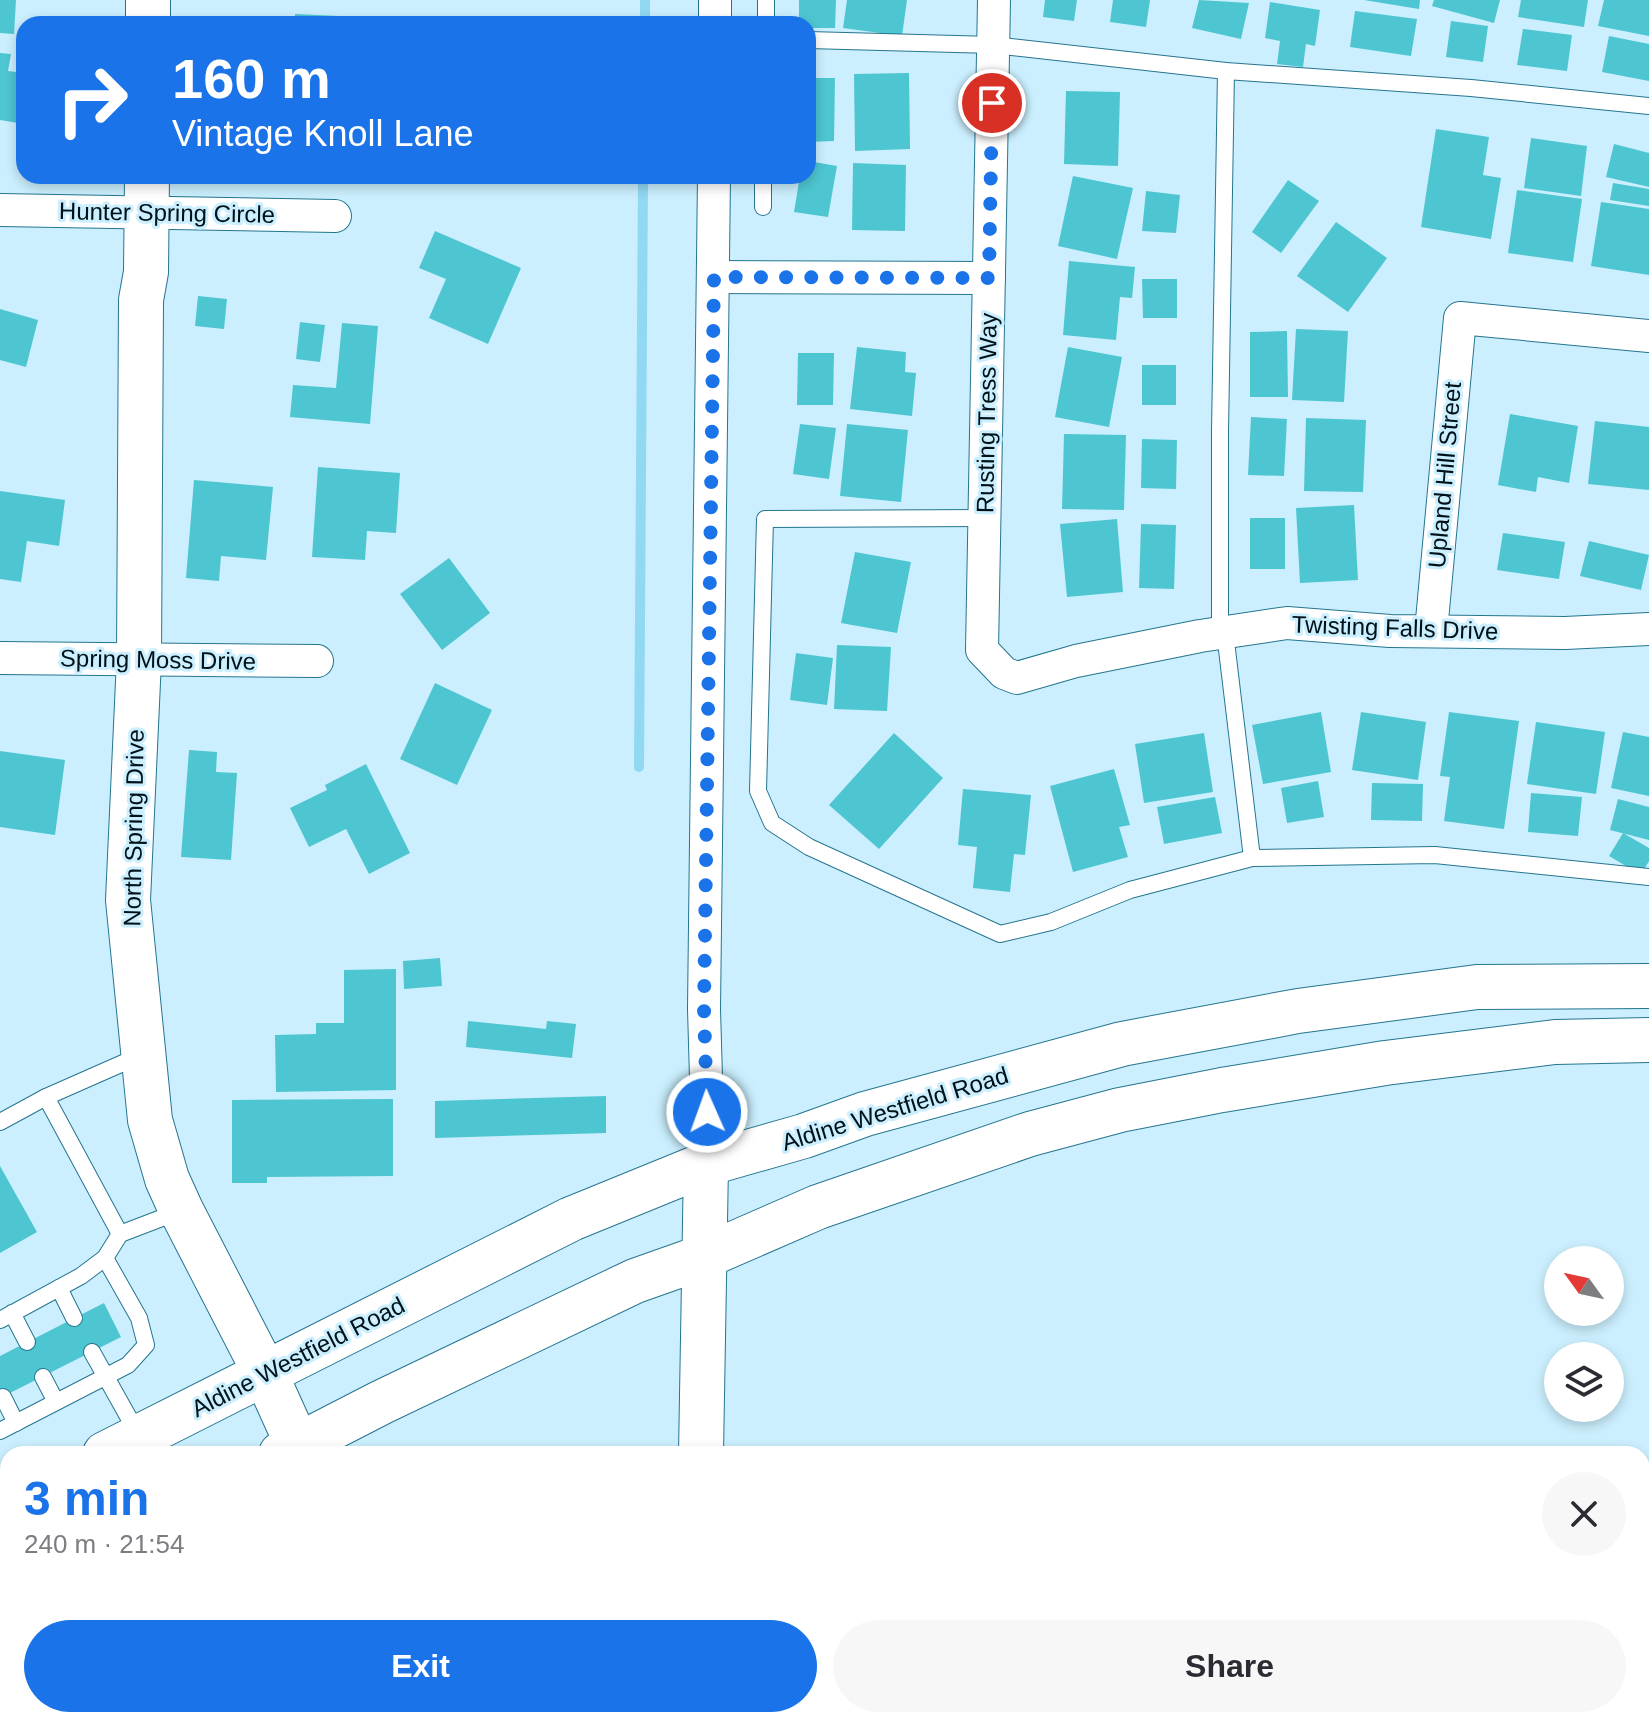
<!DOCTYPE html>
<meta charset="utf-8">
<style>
body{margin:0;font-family:Helvetica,sans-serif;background:#f7f7f7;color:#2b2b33;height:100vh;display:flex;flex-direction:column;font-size:30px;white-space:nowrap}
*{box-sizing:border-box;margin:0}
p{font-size:26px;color:#7c7c81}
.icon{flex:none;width:44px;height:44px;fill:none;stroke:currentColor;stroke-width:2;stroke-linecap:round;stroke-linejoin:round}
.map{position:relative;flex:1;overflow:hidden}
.side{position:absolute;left:0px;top:1446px;width:1650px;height:282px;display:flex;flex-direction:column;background:#fff;border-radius:24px 24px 0 0;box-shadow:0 4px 12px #0003}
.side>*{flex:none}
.hud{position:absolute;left:16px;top:16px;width:800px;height:168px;border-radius:24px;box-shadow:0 4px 12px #0003;background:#1a73e8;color:#fff;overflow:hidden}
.needle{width:52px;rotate:303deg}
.fabs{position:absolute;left:1544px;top:1246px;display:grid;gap:16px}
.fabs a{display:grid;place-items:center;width:80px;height:80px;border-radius:50%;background:#fff;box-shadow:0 4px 12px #0003;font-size:40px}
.pin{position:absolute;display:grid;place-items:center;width:68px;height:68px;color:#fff;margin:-34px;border:4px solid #fff;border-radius:50%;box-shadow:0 2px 8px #0007}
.me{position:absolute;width:88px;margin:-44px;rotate:358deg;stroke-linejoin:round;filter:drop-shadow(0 0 6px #0008)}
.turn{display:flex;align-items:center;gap:28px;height:168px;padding:0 24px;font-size:36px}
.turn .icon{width:104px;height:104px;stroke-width:2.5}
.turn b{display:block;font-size:56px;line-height:68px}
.round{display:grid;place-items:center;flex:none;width:84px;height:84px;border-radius:42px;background:#f7f7f7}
.head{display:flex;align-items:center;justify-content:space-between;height:136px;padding:0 24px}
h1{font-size:48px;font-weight:600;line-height:60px;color:#1a73e8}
.button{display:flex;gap:16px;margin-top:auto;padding:16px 24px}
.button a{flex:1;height:92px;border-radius:48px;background:#1a73e8;color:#fff;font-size:32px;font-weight:600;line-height:92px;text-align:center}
.button a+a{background:#f7f7f7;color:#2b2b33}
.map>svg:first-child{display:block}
.green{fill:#ccc569}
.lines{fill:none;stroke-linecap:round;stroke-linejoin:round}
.stream{stroke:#91d8f3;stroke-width:10}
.building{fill:#4dc6d2}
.lane-casing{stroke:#25758f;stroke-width:18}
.street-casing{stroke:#25758f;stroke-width:34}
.secondary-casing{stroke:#25758f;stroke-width:46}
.lane{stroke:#fff;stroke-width:16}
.street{stroke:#fff;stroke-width:32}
.secondary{stroke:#fff;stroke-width:44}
.route{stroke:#1a73e8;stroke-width:14;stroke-dasharray:0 25.2}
.labels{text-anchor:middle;stroke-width:6;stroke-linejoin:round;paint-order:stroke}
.street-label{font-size:24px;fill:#001219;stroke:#cbeffe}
</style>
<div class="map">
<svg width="1649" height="1727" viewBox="0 0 1649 1727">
<rect width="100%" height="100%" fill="#cbeffe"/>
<!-- green -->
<polygon class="green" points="8,1652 8,1720 135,1720 135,1727 0,1727 0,1656"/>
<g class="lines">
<!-- stream -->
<g class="stream">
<polyline points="645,24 645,0"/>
<polyline points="639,767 643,176"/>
</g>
</g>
<!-- building -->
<g class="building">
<polygon points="0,0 16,0 14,34 0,33"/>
<polygon points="799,0 836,0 835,28 808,28 808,24 799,24"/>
<polygon points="847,0 907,0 902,36 843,28"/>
<polygon points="1045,0 1077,0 1074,21 1043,17"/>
<polygon points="1113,0 1150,0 1146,27 1110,22"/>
<polygon points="1199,0 1249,3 1241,39 1192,28"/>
<polygon points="1364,0 1420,0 1419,9"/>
<polygon points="1434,0 1500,0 1494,23 1432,6"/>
<polygon points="1521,0 1588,0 1584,27 1518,17"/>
<polygon points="1604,0 1649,0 1649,36 1598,26"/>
<polygon points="1270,2 1320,10 1315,46 1306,44 1303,67 1277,64 1280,41 1265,38"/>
<polygon points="1355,11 1417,19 1411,56 1350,47"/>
<polygon points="295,14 382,18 382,24 295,24"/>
<polygon points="1451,21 1488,26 1483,62 1446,57"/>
<polygon points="1523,29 1572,35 1567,71 1517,65"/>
<polygon points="1609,36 1649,44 1649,81 1602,72"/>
<polygon points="0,53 11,54 8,71 24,73 24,124 0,120"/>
<polygon points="909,73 910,149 855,151 854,74"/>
<polygon points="808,78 835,78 834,141 808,142"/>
<polygon points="1066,91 1120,92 1118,166 1064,164"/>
<polygon points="1436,129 1489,137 1483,175 1501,178 1491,239 1421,227"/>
<polygon points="1531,138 1587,146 1581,196 1524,188"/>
<polygon points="1614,144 1649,153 1649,187 1606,177"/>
<polygon points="808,161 837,166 828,217 794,212 800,176 808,176"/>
<polygon points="853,163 906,165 905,231 852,230"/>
<polygon points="1073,176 1133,188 1117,259 1058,246"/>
<polygon points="1288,180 1319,201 1281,253 1252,232"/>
<polygon points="1613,183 1649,189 1649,206 1610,200"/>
<polygon points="1517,190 1582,199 1573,262 1508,253"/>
<polygon points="1146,191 1180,195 1176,233 1142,231"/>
<polygon points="1601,202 1649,209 1649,275 1591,266"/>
<polygon points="1336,222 1387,258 1348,312 1297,276"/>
<polygon points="435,231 521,268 488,344 429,318 446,279 419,268"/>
<polygon points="1069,261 1135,267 1132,298 1120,297 1116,340 1063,335"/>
<polygon points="1142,279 1177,279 1177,318 1143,318"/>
<polygon points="198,296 227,299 224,329 195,326"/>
<polygon points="0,309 38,320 26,367 0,360"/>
<polygon points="300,322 325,325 320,362 296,359"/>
<polygon points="342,323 378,326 370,424 290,417 293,385 336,388"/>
<polygon points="1296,329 1348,331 1344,402 1292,400"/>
<polygon points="1287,331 1288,397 1250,397 1250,332"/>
<polygon points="857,347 906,352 905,372 916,373 912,416 850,409"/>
<polygon points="1068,347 1122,357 1109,427 1055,417"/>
<polygon points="798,353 834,353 833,405 797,405"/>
<rect x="1142" y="365" width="34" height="40"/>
<polygon points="1510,414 1578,426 1569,483 1538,477 1536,492 1498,485"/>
<polygon points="1251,417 1287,419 1284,476 1248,475"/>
<polygon points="1306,418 1366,420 1363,492 1304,491"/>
<polygon points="1595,421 1649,427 1649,490 1588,484"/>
<polygon points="800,424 836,428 829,479 793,474"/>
<polygon points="847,424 908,430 901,502 840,496"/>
<polygon points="1064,434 1126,435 1124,510 1062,509"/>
<polygon points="1142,439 1177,440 1176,489 1141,488"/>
<polygon points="318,467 400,473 396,533 367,531 365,560 312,557"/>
<polygon points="194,480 273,487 266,560 221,556 219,581 186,578"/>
<polygon points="0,491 65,500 59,546 27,541 21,582 0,579"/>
<polygon points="1354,505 1358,580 1300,583 1296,508"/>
<rect x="1250" y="518" width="35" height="51"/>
<polygon points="1117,519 1123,592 1067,597 1060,524"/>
<polygon points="1141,524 1176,525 1174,589 1139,588"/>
<polygon points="1503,533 1565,542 1559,579 1497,570"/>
<polygon points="1589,541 1649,555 1641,590 1580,576"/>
<polygon points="855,552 911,562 897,633 841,623"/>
<polygon points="449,558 490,613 442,650 400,594"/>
<polygon points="837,645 891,647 887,711 834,709"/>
<polygon points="796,653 833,658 827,705 790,700"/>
<polygon points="435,683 492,710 457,785 400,759"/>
<polygon points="1321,712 1331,772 1263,784 1252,725"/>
<polygon points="1361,712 1426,722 1418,780 1352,770"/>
<polygon points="1449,712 1519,721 1504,829 1444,821 1450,777 1440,776"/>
<polygon points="1536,722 1605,732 1596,794 1527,784"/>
<polygon points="1623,732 1649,737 1649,796 1611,788"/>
<polygon points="894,733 943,778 879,849 829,805"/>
<polygon points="1204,733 1213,792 1144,803 1135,744"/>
<polygon points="189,750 217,752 216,772 237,773 231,860 181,857"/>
<polygon points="0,751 65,760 55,835 0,827"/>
<polygon points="366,764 410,853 369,874 346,829 309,847 290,808 327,790 325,785"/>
<polygon points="1114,769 1130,825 1119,827 1128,857 1073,872 1050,786"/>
<polygon points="1318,781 1324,817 1287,823 1281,788"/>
<polygon points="1372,783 1423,784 1422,821 1371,820"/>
<polygon points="963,789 1031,795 1025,855 1014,854 1010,892 973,888 977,847 958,845"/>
<polygon points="1531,793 1582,797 1578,836 1528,832"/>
<polygon points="1215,797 1222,833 1164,844 1157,807"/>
<polygon points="1618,799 1649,807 1649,840 1610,830"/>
<polygon points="1623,833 1649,848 1649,861 1641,875 1609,856"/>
<polygon points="440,958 442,986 404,989 403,961"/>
<polygon points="396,969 396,1090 276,1092 275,1035 316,1034 316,1023 344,1023 344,970"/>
<polygon points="468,1021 546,1029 547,1021 576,1024 572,1058 466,1047"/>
<polygon points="606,1096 606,1133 435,1138 435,1101"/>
<polygon points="393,1099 393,1176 267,1177 267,1183 232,1183 232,1100"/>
<polygon points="0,1166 37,1232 0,1253"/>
<polygon points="104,1303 121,1337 0,1398 0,1356"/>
<polygon points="268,1720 401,1720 401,1727 267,1727"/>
<rect x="435" y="1720" width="154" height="7"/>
</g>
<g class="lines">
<defs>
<g id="lane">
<polyline points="766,24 766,0"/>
<polyline points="808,40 993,45 1226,71 1471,88 1649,106"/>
<polyline points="1226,71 1220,432 1220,619 1225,633 1252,858"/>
<polyline points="763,207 763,176"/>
<polyline points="985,518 765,519 758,791 772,823 809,847 1000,934 1051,922 1130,890 1252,858 1435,855 1649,877"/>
<polyline points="0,1122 46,1097"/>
<polyline points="120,1234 46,1097 139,1056"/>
<polyline points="59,1288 74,1318"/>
<polyline points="12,1313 27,1342"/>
<polyline points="0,1320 81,1276 105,1258 120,1234 180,1211"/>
<polyline points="92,1352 139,1436"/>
<polyline points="43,1377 56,1402"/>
<polyline points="3,1397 16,1423"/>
<polyline points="0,1431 128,1365 146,1345 139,1318 105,1258"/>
</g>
<g id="street">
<polyline points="994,0 982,650 1004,673 1017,678 1076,661 1200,636 1287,623 1390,631 1565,633 1649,629"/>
<polyline points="715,24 715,0"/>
<polyline points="0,210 335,216"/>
<polyline points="714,277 989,278"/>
<polyline points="1431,631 1460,318 1649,336"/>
<polyline points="0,658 317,661"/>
<polyline points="706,1164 707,1112 704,1009 714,176"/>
</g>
<g id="secondary">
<polyline points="148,24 148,0"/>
<polyline points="147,176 146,272 141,300 139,660 128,900 150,1120 167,1179 181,1210 265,1373 298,1446"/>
<polyline points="105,1454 571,1219 706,1164 804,1136 865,1114 1122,1044 1298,1011 1477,987 1649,986"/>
<polyline points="281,1454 382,1402 635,1281 703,1257 818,1207 1030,1134 1120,1110 1222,1090 1385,1063 1555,1042 1649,1040"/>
<polyline points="701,1454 706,1164"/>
<polyline points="0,1506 8,1502"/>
<polyline points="0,1592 8,1588"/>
<polyline points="697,1727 697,1720"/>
</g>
</defs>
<!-- lane casing -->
<use href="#lane" class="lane-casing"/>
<!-- street casing -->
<use href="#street" class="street-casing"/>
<!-- secondary casing -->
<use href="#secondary" class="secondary-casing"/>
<!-- lane -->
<use href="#lane" class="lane"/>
<!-- street -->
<use href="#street" class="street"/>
<!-- secondary -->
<use href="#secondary" class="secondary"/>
</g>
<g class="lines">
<!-- route -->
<polyline class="route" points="707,1112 704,1009 714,277 989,278 992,103"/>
</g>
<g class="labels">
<!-- street labels -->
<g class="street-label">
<text transform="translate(167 213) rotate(1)" y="8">Hunter Spring Circle</text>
<text transform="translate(987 413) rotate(-89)" y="8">Rusting Tress Way</text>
<text transform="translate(1445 475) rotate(-85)" y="8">Upland Hill Street</text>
<text transform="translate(1395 628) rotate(2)" y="8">Twisting Falls Drive</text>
<text transform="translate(158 660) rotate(1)" y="8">Spring Moss Drive</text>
<text transform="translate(134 828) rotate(-89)" y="8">North Spring Drive</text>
<text transform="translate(895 1109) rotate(-17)" y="8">Aldine Westfield Road</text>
<text transform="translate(298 1357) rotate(-27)" y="8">Aldine Westfield Road</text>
</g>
</g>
</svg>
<div class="fabs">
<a><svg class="needle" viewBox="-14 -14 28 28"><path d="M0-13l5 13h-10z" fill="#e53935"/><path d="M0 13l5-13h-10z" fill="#7c7c81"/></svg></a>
<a><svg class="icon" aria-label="layers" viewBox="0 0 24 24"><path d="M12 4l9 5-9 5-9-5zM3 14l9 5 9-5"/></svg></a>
</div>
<div class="pin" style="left:992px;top:103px;background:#d93025"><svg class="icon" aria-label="arrive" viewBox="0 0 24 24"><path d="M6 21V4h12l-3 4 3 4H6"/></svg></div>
<svg class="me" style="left:707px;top:1112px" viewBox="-20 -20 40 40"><circle r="17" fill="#1a73e8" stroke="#fff" stroke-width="3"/><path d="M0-11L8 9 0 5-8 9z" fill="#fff"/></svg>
<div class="hud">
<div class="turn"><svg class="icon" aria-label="right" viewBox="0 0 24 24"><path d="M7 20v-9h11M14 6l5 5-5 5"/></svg><div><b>160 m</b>Vintage Knoll Lane</div></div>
</div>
<section class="side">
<div class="head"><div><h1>3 min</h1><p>240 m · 21:54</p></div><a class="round"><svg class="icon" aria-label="close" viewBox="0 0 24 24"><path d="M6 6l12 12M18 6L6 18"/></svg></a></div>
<div class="button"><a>Exit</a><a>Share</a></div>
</section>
</div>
